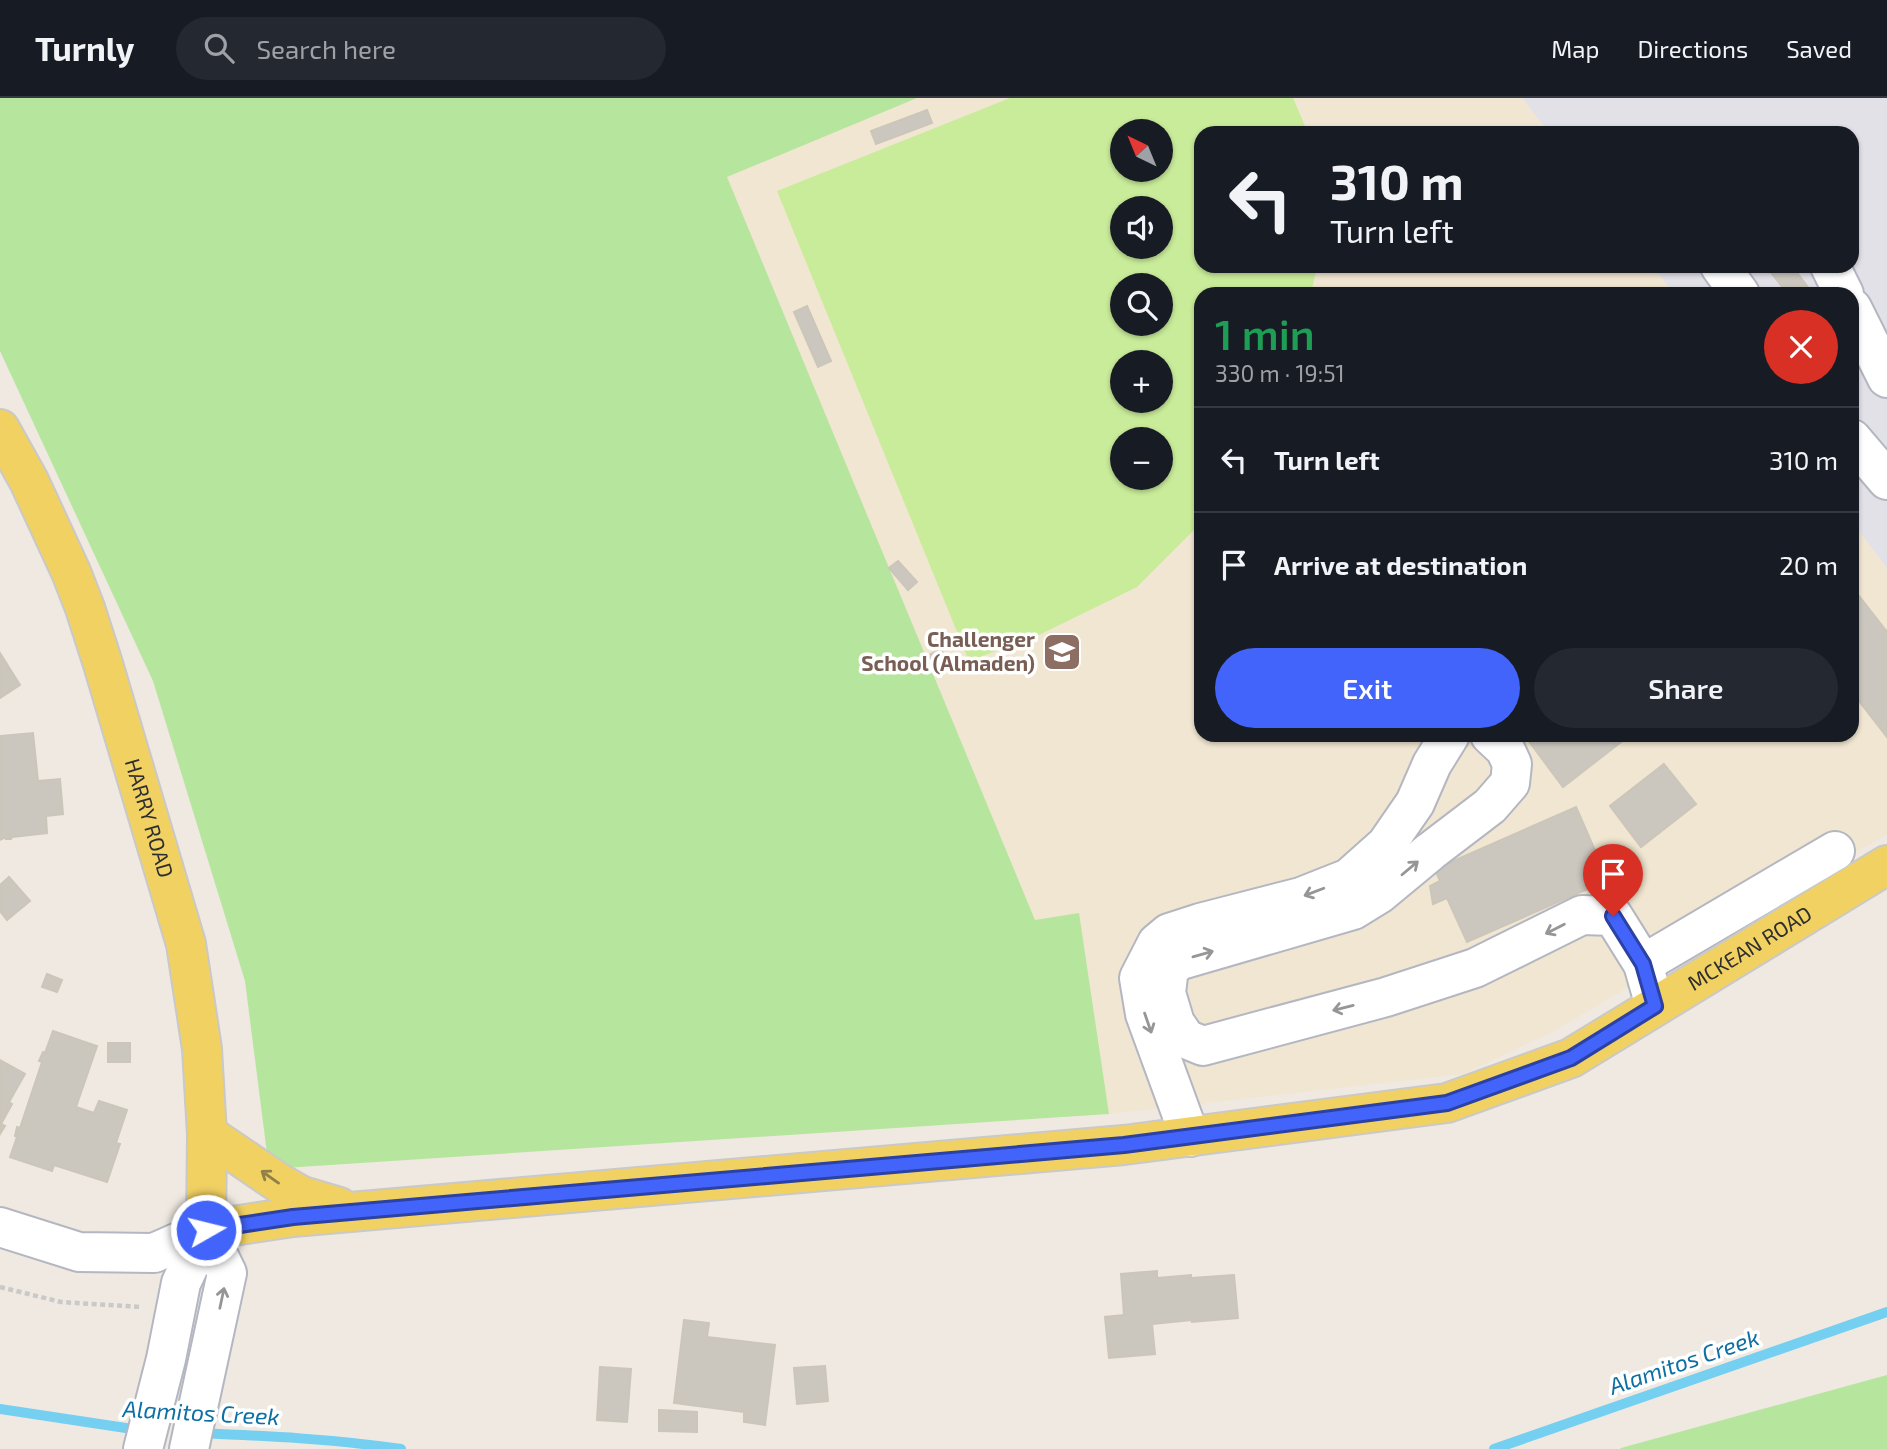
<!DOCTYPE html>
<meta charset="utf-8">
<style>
body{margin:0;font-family:"Exo 2",sans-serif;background:#242831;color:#f1f3f6;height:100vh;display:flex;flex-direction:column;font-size:26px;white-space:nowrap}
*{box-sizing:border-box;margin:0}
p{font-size:23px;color:#9ea1a6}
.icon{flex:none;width:38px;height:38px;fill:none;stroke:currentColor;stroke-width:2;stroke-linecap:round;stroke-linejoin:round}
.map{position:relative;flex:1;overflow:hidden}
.drawer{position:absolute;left:1194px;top:189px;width:665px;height:455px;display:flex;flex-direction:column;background:#171b24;border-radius:21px;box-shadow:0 2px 5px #0004}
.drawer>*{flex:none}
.hud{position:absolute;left:1194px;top:28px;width:665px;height:147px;border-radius:21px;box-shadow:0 2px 5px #0004;background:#171b24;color:#f1f3f6;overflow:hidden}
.needle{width:46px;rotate:317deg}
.controls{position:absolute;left:1110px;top:21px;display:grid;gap:14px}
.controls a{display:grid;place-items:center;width:63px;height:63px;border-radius:50%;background:#171b24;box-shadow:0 2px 5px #0004;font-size:35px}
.pin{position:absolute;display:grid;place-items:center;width:60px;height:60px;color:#fff;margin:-72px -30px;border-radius:50% 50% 50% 0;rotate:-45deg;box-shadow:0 0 7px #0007}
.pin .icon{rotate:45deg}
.me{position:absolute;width:77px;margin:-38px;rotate:82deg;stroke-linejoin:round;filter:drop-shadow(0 0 5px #0008)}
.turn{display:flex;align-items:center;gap:24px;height:147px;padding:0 21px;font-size:32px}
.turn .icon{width:91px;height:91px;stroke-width:2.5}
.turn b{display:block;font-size:49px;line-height:60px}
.round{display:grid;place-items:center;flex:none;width:74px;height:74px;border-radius:37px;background:#242831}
.headline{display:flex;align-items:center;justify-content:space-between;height:119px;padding:0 21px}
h1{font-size:42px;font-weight:600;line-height:52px;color:#1e9e55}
.cta{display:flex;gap:14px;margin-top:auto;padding:14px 21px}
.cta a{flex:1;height:80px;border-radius:42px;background:#4264fb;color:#fff;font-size:28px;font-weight:600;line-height:80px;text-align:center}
.cta a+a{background:#242831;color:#f1f3f6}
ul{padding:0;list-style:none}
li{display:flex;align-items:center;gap:21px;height:105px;padding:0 21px;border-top:2px solid #363941}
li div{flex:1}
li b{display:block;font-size:26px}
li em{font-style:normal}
header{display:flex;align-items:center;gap:42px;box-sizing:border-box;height:98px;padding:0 35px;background:#171b24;border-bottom:2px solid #363941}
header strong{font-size:33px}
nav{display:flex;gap:38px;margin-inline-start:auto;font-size:24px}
.search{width:490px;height:63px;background:#242831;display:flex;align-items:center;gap:18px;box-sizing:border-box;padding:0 24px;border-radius:38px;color:#9ea1a6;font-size:26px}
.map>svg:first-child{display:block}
.industrial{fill:#e3e1e8}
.education{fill:#f0e6d1;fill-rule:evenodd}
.green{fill:#b6e59e}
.pitch{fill:#c9ec9a;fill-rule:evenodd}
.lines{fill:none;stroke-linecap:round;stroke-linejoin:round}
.stream{stroke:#75cff0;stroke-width:10}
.building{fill:#cbc7bf;stroke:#cbc5ba;stroke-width:2}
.minor-casing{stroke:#b4b7c1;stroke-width:42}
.major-casing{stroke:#c9c9c9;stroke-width:42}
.path{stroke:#c9c9c9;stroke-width:4.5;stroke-dasharray:5 3.5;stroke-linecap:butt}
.minor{stroke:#fff;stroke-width:38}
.major{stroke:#f2d163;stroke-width:38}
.oneway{stroke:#969696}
.oneway2{stroke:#908048}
.route-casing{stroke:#2b41a3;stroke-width:18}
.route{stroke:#4264fb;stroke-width:12}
.labels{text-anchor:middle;stroke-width:7;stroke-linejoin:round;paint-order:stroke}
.education-label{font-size:21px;font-weight:bold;fill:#785e54;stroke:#fff;text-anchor:end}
.street-label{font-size:21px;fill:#2e2e2e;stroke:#fff}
.water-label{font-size:23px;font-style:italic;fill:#0d6fa3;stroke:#fff}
</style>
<header>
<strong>Turnly</strong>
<div class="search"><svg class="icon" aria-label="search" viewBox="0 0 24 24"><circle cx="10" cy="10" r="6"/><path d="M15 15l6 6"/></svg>Search here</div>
<nav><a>Map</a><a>Directions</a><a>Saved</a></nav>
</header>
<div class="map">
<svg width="1887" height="1351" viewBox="0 0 1887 1351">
<rect width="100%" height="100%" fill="#efe9e1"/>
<!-- industrial -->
<polygon class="industrial" points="1522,0 1887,0 1887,470 1852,424 1852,196 1674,196 1652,168 1852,168 1852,35 1549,35"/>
<!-- education -->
<path class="education" d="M917,0H1522L1549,35H1200V168H1652L1674,196H1200V637H1852V424L1887,470V736L1556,932L1463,976L1109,1016L1079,816L1035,822L726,78ZM1122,33H1160V72H1122ZM1122,110H1160V149H1122ZM1122,187H1160V226H1122ZM1122,264H1160V303H1122ZM1122,341H1160V380H1122Z"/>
<!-- green -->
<g class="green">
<polygon points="0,0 917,0 727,79 1035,822 1079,815 1109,1016 269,1071 245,883 153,583 0,253"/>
<polygon points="1887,1277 1887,1351 1620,1351 1621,1350"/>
</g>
<!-- pitch -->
<path class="pitch" d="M1010,0H1293L1308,35H1200V168H1317L1311,196H1200V424L1198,428L1137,489L1039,537L969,563L777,93ZM1122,33H1160V72H1122ZM1122,110H1160V149H1122ZM1122,187H1160V226H1122ZM1122,264H1160V303H1122ZM1122,341H1160V380H1122Z"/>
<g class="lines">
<!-- stream -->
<g class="stream">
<polyline points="0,1311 139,1332"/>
<path d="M199,1335C267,1338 334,1341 401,1351"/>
<polyline points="1494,1351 1887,1214"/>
</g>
</g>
<!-- building -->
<g class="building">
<polygon points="927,12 932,25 876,46 871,33"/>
<polygon points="1766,168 1792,168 1813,196 1788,196"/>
<polygon points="807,208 831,263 818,269 794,214"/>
<polygon points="898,463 917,484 908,492 889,470"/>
<polygon points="1856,494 1887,534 1887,639 1852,594 1852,498"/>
<polygon points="941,551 949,570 938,576 929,557"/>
<polygon points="0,555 20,587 0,600"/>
<polygon points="33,635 38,683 60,681 63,716 46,718 47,735 12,739 11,741 6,741 6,739 0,742 0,638"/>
<polygon points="1534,637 1630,637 1563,689 1528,642"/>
<polygon points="1664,666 1696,706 1641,749 1610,708"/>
<polygon points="1576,709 1608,782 1467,844 1447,800 1433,806 1430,788 1440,783 1435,771"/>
<polygon points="9,779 30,803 7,822 0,813 0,787"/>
<polygon points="47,876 62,882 57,894 42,889"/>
<polygon points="53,933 97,948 76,1009 94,1015 99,1003 127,1012 116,1045 120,1046 107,1084 54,1067 52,1073 10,1059 17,1039 15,1038 17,1029 20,1030 42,964 39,963 43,954 45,955"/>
<rect x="108" y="945" width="22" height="19"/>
<polygon points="0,962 25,976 9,1004 12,1006 1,1026 5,1028 0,1036"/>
<polygon points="1157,1173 1157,1180 1191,1177 1191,1180 1234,1177 1238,1220 1192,1224 1192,1222 1152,1226 1155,1256 1109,1260 1105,1219 1124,1217 1121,1176"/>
<polygon points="684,1222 709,1225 707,1239 775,1247 765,1327 744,1324 744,1314 674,1305"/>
<polygon points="825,1268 828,1303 797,1306 794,1270"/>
<polygon points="600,1269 631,1271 627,1324 597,1322"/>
<polygon points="659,1312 697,1314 697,1334 659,1333"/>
</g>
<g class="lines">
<defs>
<g id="minor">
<polyline points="1720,168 1740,196"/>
<polyline points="1830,168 1844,196"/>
<polyline points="1852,210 1887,280"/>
<polyline points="1852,341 1887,382"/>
<polyline points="1490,637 1505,651 1512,666 1510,685 1490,708 1431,753 1379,796 1353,812 1181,862 1169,869 1166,895 1175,925 1186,941 1203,948 1386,899 1475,870 1582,817 1613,818 1643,866 1655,908"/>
<polyline points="1643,866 1835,753"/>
<polyline points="1190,1039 1145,916 1139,880 1157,845 1169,835 1200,825 1301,799 1349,780 1386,747 1415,705 1432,666 1450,637"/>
<polyline points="0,1129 79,1154 154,1155 206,1132"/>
<polyline points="143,1351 166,1261 181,1185 206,1132"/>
<polyline points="189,1351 227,1175 206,1132"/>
</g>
<g id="major">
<path id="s1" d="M0,331L29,383L71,474L85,510L103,566L186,846L202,951L207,1036L206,1132L293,1119L1124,1047L1447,1005L1571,960L1887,767"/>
<polyline points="207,1036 279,1085 302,1098 339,1109"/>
</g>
</defs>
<!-- minor casing -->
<use href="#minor" class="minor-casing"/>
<!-- major casing -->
<use href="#major" class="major-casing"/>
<!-- path -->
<polyline class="path" points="0,1189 61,1204 141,1209"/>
<!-- minor -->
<use href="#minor" class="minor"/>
<!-- major -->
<use href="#major" class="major"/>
</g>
<!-- one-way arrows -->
<defs><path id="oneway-shaft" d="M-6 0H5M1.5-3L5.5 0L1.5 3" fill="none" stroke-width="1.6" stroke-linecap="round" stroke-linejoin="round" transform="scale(1.75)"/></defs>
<g class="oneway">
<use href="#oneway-shaft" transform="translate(1410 770) rotate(-40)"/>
<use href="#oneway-shaft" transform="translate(1314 794) rotate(159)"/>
<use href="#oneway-shaft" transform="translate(1555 831) rotate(153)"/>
<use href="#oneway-shaft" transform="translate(1203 856) rotate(-16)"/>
<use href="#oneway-shaft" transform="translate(1343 910) rotate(166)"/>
<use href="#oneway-shaft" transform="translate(1148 925) rotate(71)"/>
<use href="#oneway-shaft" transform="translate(222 1200) rotate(-78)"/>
</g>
<use class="oneway2" href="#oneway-shaft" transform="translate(270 1079) rotate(-145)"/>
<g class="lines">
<defs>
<polyline id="route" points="206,1132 293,1119 1124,1047 1447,1005 1571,960 1655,908 1643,866 1613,818"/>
</defs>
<!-- route casing -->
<use href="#route" class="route-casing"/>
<!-- route -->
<use href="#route" class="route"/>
</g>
<!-- icons -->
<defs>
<symbol id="school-square" viewBox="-11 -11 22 22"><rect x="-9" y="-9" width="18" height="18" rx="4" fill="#8d6e63" stroke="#fff"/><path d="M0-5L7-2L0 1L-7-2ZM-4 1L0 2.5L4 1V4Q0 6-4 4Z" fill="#fff"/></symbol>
</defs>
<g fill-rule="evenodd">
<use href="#school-square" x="1040" y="532" width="44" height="44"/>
</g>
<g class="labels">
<!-- education labels -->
<g class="education-label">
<text x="1035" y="549">Challenger<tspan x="1035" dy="24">School (Almaden)</tspan></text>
</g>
<!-- street labels -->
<g class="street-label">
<text dy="7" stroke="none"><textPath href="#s1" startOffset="418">HARRY ROAD</textPath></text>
<text dy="7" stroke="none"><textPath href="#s1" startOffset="2426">MCKEAN ROAD</textPath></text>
</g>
<!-- water labels -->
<g class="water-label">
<text transform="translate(1684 1264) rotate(-19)" y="8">Alamitos Creek</text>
<text transform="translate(201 1315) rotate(3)" y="8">Alamitos Creek</text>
</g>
</g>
</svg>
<div class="controls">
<a><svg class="needle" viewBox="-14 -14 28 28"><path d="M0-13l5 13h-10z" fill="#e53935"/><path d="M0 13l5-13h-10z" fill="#9ea1a6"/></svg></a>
<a><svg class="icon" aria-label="sound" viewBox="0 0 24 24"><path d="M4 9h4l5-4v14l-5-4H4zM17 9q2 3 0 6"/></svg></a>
<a><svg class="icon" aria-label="search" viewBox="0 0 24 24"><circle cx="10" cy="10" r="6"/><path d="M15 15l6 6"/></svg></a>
<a>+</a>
<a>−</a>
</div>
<div class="pin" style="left:1613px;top:818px;background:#d93025"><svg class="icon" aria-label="arrive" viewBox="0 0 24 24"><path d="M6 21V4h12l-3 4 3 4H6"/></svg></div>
<svg class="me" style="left:206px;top:1132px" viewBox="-20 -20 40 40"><circle r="17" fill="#4264fb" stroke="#fff" stroke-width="3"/><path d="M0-11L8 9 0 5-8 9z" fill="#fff"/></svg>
<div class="hud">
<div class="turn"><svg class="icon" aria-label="left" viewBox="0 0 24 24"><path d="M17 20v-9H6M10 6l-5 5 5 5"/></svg><div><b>310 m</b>Turn left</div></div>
</div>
<section class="drawer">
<div class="headline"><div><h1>1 min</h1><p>330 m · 19:51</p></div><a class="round" style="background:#d93025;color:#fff"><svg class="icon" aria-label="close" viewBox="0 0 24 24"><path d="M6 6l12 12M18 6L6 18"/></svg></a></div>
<ul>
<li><svg class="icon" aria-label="left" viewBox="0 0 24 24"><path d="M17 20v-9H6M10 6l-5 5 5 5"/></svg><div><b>Turn left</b></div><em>310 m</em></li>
<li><svg class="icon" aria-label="arrive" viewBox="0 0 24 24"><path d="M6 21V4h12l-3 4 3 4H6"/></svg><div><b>Arrive at destination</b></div><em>20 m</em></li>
</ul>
<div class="cta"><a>Exit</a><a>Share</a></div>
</section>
</div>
